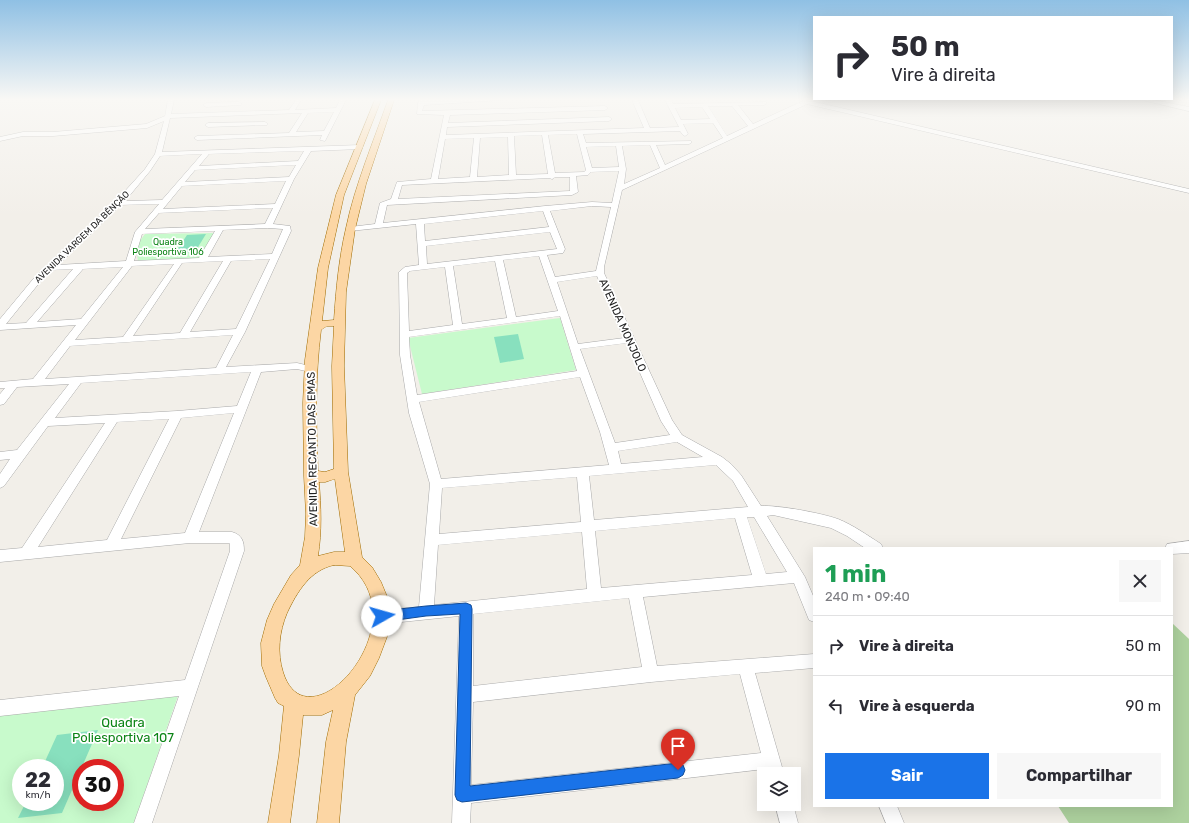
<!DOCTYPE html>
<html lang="pt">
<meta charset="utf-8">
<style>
body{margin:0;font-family:Rubik,sans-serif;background:#f7f7f7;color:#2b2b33;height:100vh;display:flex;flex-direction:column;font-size:15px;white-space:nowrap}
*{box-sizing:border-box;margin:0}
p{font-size:13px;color:#7c7c81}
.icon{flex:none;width:22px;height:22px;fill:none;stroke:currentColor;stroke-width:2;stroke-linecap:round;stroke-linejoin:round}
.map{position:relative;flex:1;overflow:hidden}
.sheet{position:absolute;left:813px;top:547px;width:360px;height:260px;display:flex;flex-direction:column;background:#fff;border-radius:0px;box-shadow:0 4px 16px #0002}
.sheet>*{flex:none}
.top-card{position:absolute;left:813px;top:16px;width:360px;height:84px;border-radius:0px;box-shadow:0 4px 16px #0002;background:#fff;color:#2b2b33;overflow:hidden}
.controls{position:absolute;left:757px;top:767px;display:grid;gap:8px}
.controls a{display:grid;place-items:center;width:44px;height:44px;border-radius:0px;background:#fff;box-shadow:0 4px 16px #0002;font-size:20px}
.speed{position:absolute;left:12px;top:759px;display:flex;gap:8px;font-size:20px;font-weight:700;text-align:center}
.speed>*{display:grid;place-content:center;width:52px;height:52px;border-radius:50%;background:#fff;box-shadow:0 4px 16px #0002;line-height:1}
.speed small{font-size:10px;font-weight:400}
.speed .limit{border:6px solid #d22;background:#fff;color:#111}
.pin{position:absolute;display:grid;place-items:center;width:34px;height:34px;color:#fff;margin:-41px -17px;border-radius:50% 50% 50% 0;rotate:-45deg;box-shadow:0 0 4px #0007}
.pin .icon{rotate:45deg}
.me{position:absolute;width:44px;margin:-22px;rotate:83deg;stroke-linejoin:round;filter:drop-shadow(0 0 3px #0008)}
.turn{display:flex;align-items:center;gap:14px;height:84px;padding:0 12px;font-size:18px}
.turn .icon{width:52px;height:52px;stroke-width:2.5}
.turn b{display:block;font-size:28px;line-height:34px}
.round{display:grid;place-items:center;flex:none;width:42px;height:42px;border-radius:0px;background:#f7f7f7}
.head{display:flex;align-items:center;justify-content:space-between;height:68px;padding:0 12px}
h1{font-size:24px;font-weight:700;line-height:30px;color:#1e9e55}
.button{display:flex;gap:8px;margin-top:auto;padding:8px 12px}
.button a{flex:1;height:46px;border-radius:0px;background:#1a73e8;color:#fff;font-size:16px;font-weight:700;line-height:46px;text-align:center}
.button a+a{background:#f7f7f7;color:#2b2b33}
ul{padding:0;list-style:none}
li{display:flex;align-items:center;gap:12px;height:60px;padding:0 12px;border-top:1px solid #e1e1e2}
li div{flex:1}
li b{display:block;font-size:15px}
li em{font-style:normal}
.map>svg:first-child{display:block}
.forest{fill:#add19e}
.park{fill:#c8facc;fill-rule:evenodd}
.pitch{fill:#88e0be}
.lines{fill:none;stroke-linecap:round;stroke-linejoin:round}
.minor-casing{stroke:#a9a9a9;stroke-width:1}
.major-casing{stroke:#a06b00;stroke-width:1}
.minor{fill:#fff;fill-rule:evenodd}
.major{fill:#fcd6a4;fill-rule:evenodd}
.route{fill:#1a73e8;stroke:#114b97}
.labels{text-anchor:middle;stroke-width:3.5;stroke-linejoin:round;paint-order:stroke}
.far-street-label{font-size:9px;fill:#222;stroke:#fff}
.far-park-label{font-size:9px;fill:#0c8416;stroke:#fff}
.street-label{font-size:11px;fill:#222;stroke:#fff}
.near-park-label{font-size:13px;fill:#0c8416;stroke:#fff}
</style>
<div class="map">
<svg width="1189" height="823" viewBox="0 0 1189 823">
<rect width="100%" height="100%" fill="#f2efe9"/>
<!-- forest -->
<polygon class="forest" points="1172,623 1189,639 1189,823 1069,823 1058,806 1172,806"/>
<!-- park -->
<g class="park">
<polygon points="215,233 200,259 138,261 136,246 145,234"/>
<polygon points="560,318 576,370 422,394 408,338"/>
<path d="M182,684L134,823H0V701ZM21,768H55V802H21ZM81,768H115V802H81Z"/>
</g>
<!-- pitch -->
<g class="pitch">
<polygon points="206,234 195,252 175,253 187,235"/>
<polygon points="518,334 524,359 500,363 494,337"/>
<polygon points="98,730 62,813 18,818 26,802 55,802 55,768 42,768 57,735"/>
</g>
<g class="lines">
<defs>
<g id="minor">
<path d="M168,100H174L171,114L289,110L296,100H301L295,110L336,108L340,100H346L325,141L320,140L322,135L197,140L194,138L197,136L289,133L302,113L170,118L162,152L360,145L363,147L360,149L311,151L294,179L273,224L290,226L291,231L245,332L226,367L297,363L314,367L315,369L310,372L297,369L261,372L199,532H232C242,535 244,541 244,551L152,823H134L179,696L0,716V700L185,680L230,551V544L229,543H190L0,562V550L22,548L105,423L48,426L4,486L0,488V474L10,459L0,460V452L17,450L69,384L17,387L4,404L0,405V394L5,388H0V382L33,379L76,325L0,330V319L34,278L116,201L145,169L155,154L164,121L147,128L53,136H23L0,141V137L23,132H53L146,124L165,116ZM334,112L324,131L296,132L308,113ZM304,151L298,161L199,166L209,154ZM202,154L162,200L125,201L150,171L160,156ZM296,165L289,177L185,182L195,170ZM286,181L275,204L163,209L182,186ZM159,204L135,232L126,261L58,265L121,205ZM273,208L265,224L145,229L159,213ZM268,228L283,229L272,254L208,257L223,230ZM215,231L199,258L134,261L142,234ZM270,259L236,329L190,332L231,261ZM223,261L180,333L133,336L182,263ZM174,264L123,337L75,340L132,266ZM123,267L81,319L37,322L83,269ZM73,269L26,323L6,324L40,282L52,270ZM233,335L216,368L45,379L70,346ZM251,372L237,406L177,411L55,418L81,383ZM234,413L185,533L121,539L181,418ZM169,419L107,540L38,547L117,422Z"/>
<path d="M420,100H502L424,105L422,111L605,106L608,108L605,110L450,115L448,123L609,117L612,119L609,121L447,127L446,135L644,128L632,100H638L650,128L679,127L665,100H671L673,104L766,102V104L764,105H738L753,124L805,100H812L811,101L1189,189V193L807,104L622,190L604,267V273L672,420L682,435L722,457L731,464L741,475L761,506C778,505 821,513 838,519C853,525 867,535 881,544L883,548H865L847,536L831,528L773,515L767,516L805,577L814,598V622L809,620L794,583L643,597L657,666L814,654V668L755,673L784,774H766L765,769L471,803L470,823H452L459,616L382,624L377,622L375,617L377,612L382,610L419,607L430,484L409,413L400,355L399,272L405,267L419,265L416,224L350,231L346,229L350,227L375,224L380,203L391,199L397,182L431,179L444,115L417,114L418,103ZM708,106H732L748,126L727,136ZM702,107L710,119L681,120L675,108ZM713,123L723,138L665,165L656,145L689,144L691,143V141L586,143L583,134L680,131L683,135L685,136L688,134L683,124ZM577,134L586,170L584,172L555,173L548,135ZM542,135L548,174L516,175L514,136ZM508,137L509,175L477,177L480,138ZM474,138L470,177L438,179L445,139ZM650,145L660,168L624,184L626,169L622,146ZM616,146L619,167L592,168L586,147ZM619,171L612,203L592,202L545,206L383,223L387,205L572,195L578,192L576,176L588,175L591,172ZM555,177H570V191L398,199L402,185L549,178L552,179ZM592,206L611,207L596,271L555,277L547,255L563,253L565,249L550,211ZM543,211L549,227L425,241L424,224ZM550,232L557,249L427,264L426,246ZM539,256L558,311L516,317L503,260ZM495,261L507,318L462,324L453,266ZM445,267L453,325L409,331L407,273L410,271ZM597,276L624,338L578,344L557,282ZM560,316L577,371L417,395L410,355L409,337ZM627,343L661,421L670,435L615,443L580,349ZM580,377L600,432L609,465L441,479L419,402ZM677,442L703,457L621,464L618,451ZM716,465L733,481L748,507L594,520L589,476ZM577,477L581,522L439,534L442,488ZM747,517H754L787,572L766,574ZM735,518L752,575L601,588L595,531ZM582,532L587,589L434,605L438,545ZM629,598L642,667L473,686V614ZM740,674L761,753L471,785L473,702L651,682Z"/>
<polygon points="1142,100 1154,100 1189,107 1189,111"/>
<polygon points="239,102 242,104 241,105 206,107 203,105 206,103"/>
<polygon points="265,122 268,124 267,125 208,127 205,125 208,123"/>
<polygon points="1189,541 1189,553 1172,554 1172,548 1165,548 1167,544"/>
<polygon points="775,804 793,804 798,823 780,823"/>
<polygon points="879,806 897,806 904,823 886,823"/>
</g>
<path id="major" d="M375,100H381L344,195L328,268L322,321L334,320C336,289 339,258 346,228C355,185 373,143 388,100H394L366,184L355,229L346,292L344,366L348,472L362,557L372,567L381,582L388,599L391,617L388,634L379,658L370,676L355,695L346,742L339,823H317L326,742L333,710L322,715H303L299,755L290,823H268L279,755L284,706L278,703L275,698L266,677L262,666L261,643L267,620L274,604L291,575L300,565L305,537L306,514L304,476L303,403L305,360L318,268L336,195ZM327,326H334L332,366L334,469L325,472L318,471C316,424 315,377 321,330ZM335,479L345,552H334L318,556C322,531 321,507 319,482H325ZM334,565L350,566C421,625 307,750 283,672C277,653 279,632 287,613C297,592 310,570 334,565Z"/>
</defs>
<!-- minor casing -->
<use href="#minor" class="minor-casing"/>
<!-- major casing -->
<use href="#major" class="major-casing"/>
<!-- minor -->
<use href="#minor" class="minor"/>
<!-- major -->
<use href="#major" class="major"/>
</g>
<!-- sky -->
<linearGradient id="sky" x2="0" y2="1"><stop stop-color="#8fc0e4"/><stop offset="0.46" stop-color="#f9f8f5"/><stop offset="1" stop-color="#f9f8f5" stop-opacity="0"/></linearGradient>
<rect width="1189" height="216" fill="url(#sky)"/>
<!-- route -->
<polygon class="route" points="466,603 471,605 472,609 470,786 678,763 683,765 685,770 683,775 678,778 462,802 457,800 455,795 460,614 426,616 382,622 377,620 376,616 377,613 382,611 426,606"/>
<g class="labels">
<!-- far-street labels -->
<g class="far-street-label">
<text transform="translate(82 237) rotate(-44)" y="3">AVENIDA VARGEM DA BÊNÇÃO</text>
</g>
<!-- far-park labels -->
<g class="far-park-label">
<text x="168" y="245">Quadra<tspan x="168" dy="10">Poliesportiva 106</tspan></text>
</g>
<!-- street labels -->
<g class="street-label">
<text transform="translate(623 325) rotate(66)" y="4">AVENIDA MONJOLO</text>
<text transform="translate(312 449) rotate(-91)" y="4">AVENIDA RECANTO DAS EMAS</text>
</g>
<!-- near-park labels -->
<g class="near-park-label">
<text x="123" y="727">Quadra<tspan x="123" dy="15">Poliesportiva 107</tspan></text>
</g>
</g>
</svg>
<div class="controls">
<a><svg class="icon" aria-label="layers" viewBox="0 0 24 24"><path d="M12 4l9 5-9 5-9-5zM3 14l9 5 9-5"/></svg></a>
</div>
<div class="speed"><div>22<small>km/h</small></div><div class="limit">30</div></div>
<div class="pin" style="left:678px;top:770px;background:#d93025"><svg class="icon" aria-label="arrive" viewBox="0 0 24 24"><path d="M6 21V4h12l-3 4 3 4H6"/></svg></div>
<svg class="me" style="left:382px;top:616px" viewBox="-20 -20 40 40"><circle r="19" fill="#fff"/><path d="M0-13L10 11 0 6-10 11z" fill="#1a73e8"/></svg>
<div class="top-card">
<div class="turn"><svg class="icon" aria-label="right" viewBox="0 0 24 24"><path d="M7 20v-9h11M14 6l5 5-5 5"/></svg><div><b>50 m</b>Vire à direita</div></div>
</div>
<section class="sheet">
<div class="head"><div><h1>1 min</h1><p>240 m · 09:40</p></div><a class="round"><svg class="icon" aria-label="close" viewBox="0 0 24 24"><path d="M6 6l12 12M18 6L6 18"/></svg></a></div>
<ul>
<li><svg class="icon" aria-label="right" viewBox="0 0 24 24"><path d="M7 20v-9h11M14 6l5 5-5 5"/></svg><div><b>Vire à direita</b></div><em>50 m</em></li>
<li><svg class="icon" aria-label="left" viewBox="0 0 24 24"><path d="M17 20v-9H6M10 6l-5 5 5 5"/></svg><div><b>Vire à esquerda</b></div><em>90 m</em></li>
</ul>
<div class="button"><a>Sair</a><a>Compartilhar</a></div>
</section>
</div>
